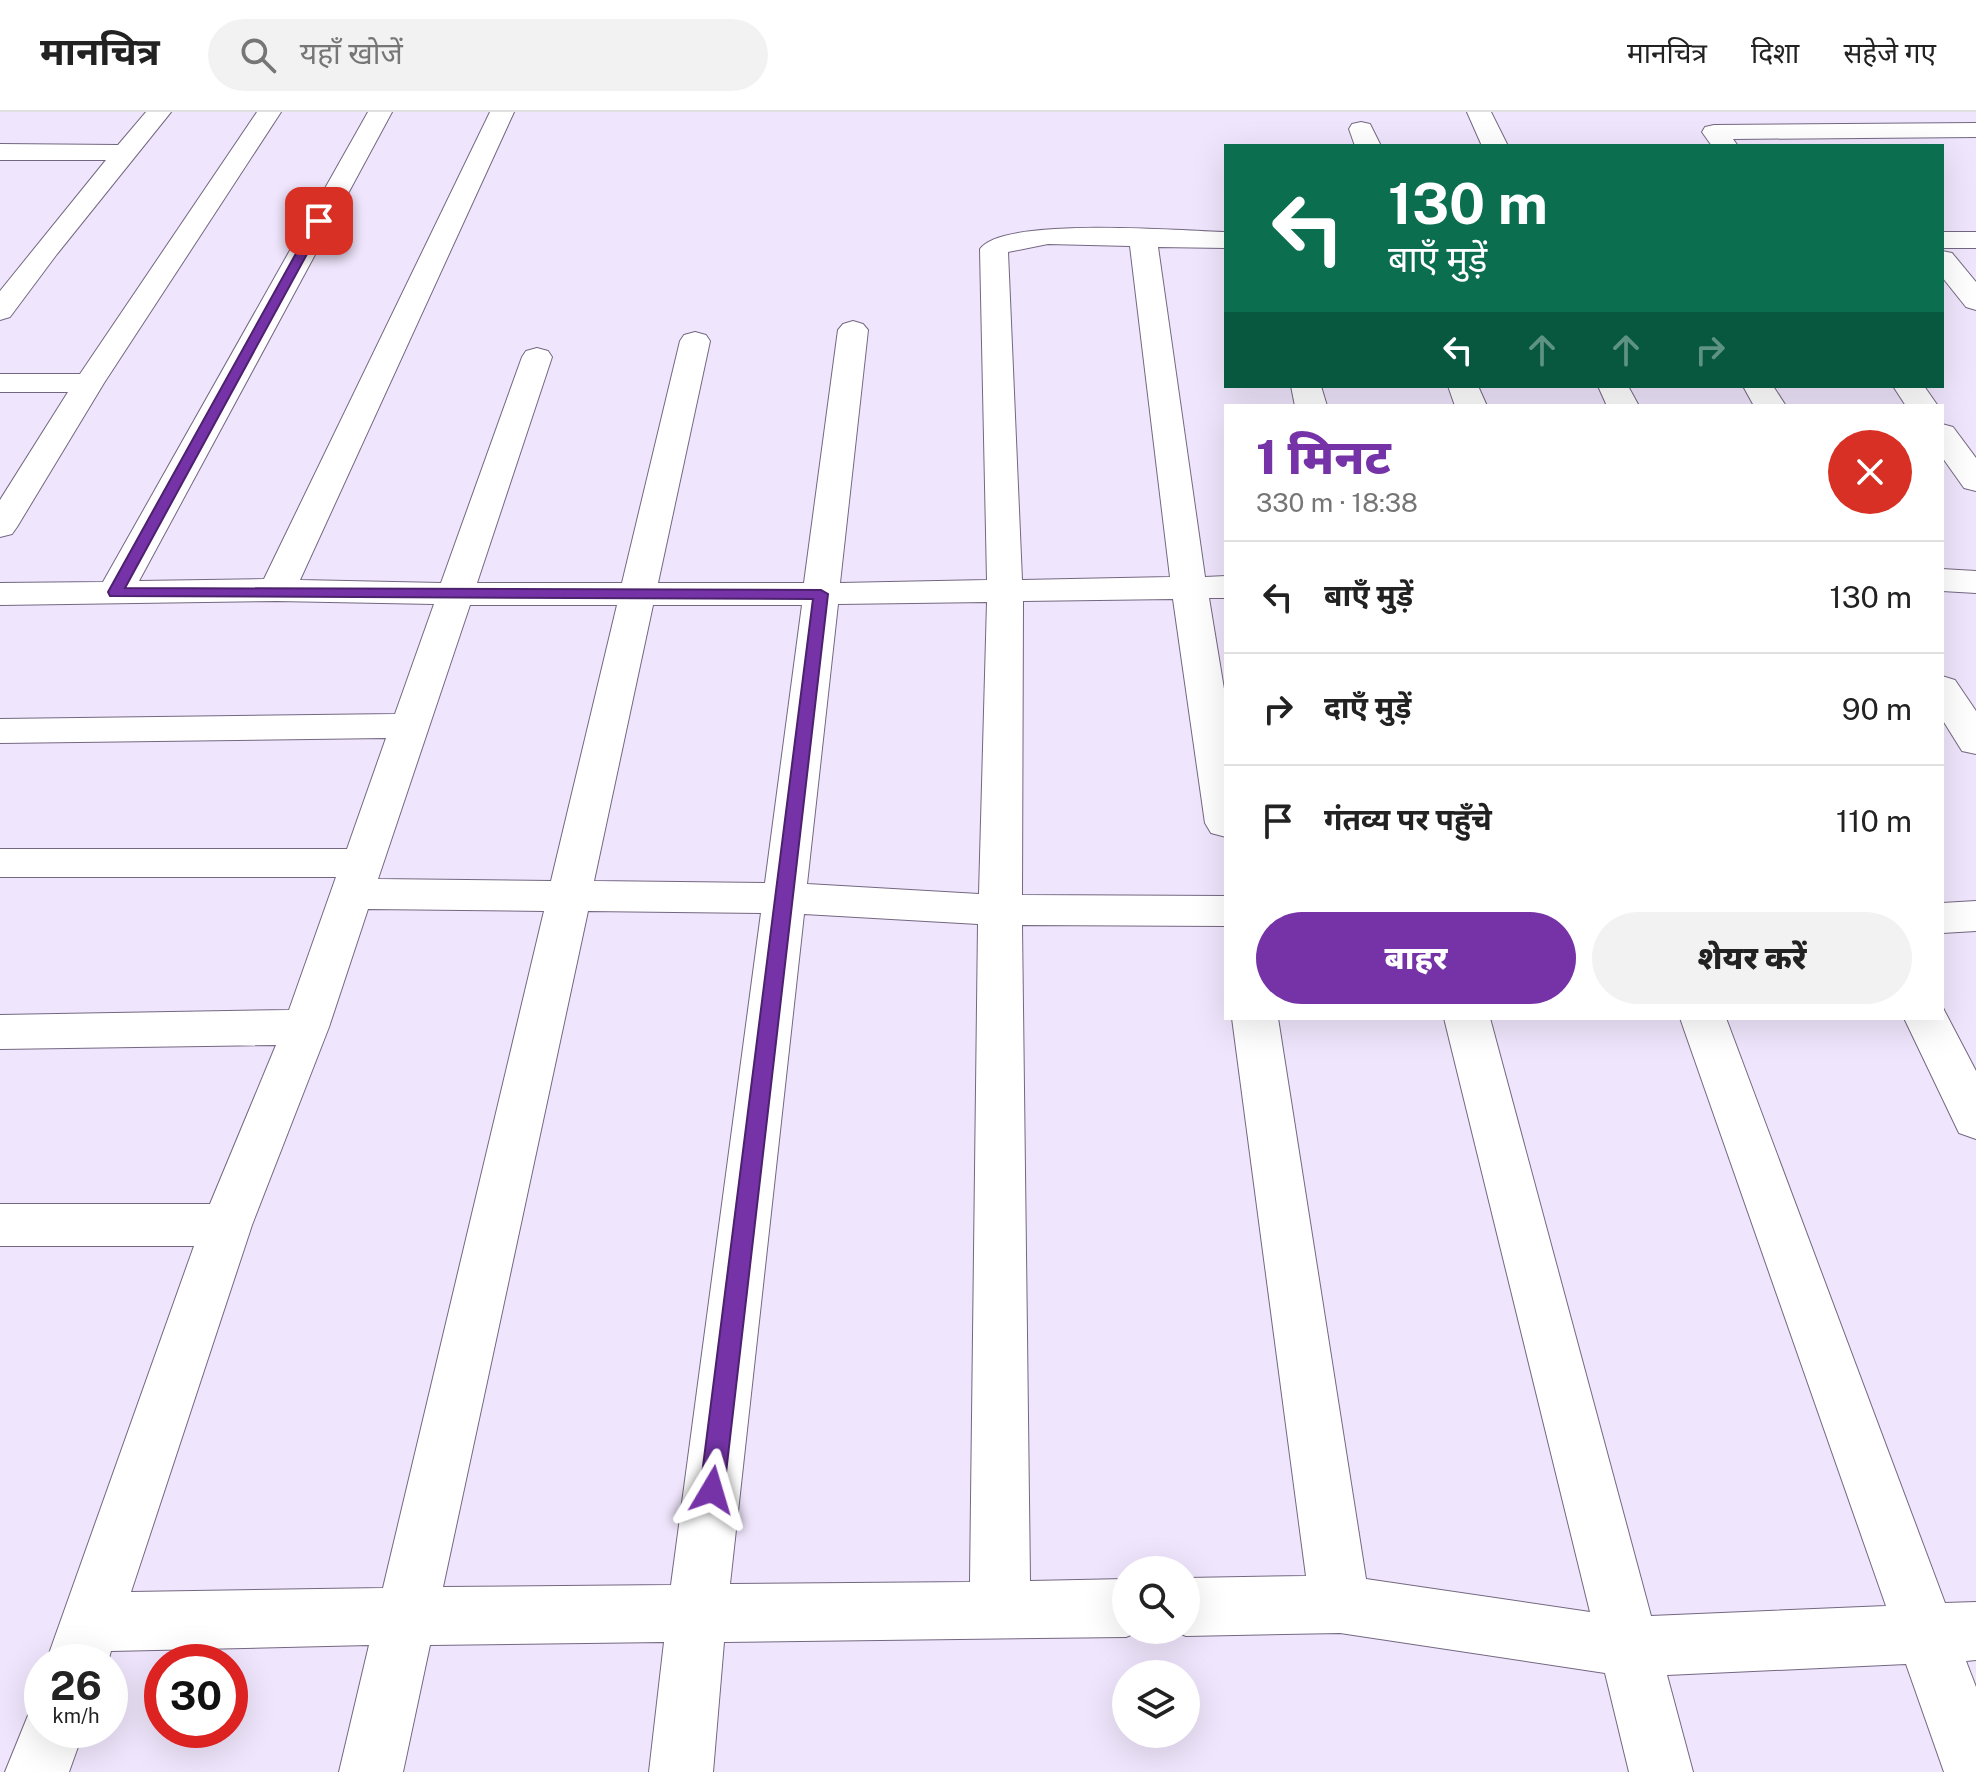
<!DOCTYPE html>
<html lang="hi">
<meta charset="utf-8">
<style>
body{margin:0;font-family:"Public Sans","Noto Sans Devanagari",sans-serif;background:#f2f2f2;color:#222;height:100vh;display:flex;flex-direction:column;font-size:30px;white-space:nowrap}
*{box-sizing:border-box;margin:0}
p{font-size:26px;color:#767676}
.icon{flex:none;width:44px;height:44px;fill:none;stroke:currentColor;stroke-width:2;stroke-linecap:round;stroke-linejoin:round}
.map{position:relative;flex:1;overflow:hidden}
.sheet{position:absolute;left:1224px;top:292px;width:720px;height:616px;display:flex;flex-direction:column;background:#fff;border-radius:0px;box-shadow:0 8px 32px #0002}
.sheet>*{flex:none}
.guide{position:absolute;left:1224px;top:32px;width:720px;height:244px;border-radius:0px;box-shadow:0 8px 32px #0002;background:#0b6e4f;color:#fff;overflow:hidden}
.buttons{position:absolute;left:1112px;top:1444px;display:grid;gap:16px}
.buttons a{display:grid;place-items:center;width:88px;height:88px;border-radius:50%;background:#fff;box-shadow:0 8px 32px #0002;font-size:40px}
.speed{position:absolute;left:24px;top:1532px;display:flex;gap:16px;font-size:40px;font-weight:700;text-align:center}
.speed>*{display:grid;place-content:center;width:104px;height:104px;border-radius:50%;background:#fff;box-shadow:0 8px 32px #0002;line-height:1}
.speed small{font-size:20px;font-weight:400}
.speed .limit{border:12px solid #d22;background:#fff;color:#111}
.pin{position:absolute;display:grid;place-items:center;width:68px;height:68px;color:#fff;margin:-34px;border-radius:16px;box-shadow:0 4px 12px #0006}
.me{position:absolute;width:88px;margin:-44px;rotate:7deg;stroke-linejoin:round;filter:drop-shadow(0 0 6px #0008)}
.turn{display:flex;align-items:center;gap:28px;height:168px;padding:0 32px;font-size:36px}
.turn .icon{width:104px;height:104px;stroke-width:2.5}
.turn b{display:block;font-size:56px;line-height:68px}
.lanes{display:flex;align-items:center;height:76px;padding:0 32px;background:#0003;justify-content:center;gap:40px;direction:ltr}
.lanes .off{opacity:.35}
.round{display:grid;place-items:center;flex:none;width:84px;height:84px;border-radius:42px;background:#f2f2f2}
.summary{display:flex;align-items:center;justify-content:space-between;height:136px;padding:0 32px}
h1{font-size:48px;font-weight:800;line-height:60px;color:#7533a7}
.primary-button{display:flex;gap:16px;margin-top:auto;padding:16px 32px}
.primary-button a{flex:1;height:92px;border-radius:48px;background:#7533a7;color:#fff;font-size:32px;font-weight:800;line-height:92px;text-align:center}
.primary-button a+a{background:#f2f2f2;color:#222}
ul{padding:0;list-style:none}
li{display:flex;align-items:center;gap:24px;height:112px;padding:0 32px;border-top:2px solid #e0e0e0}
li div{flex:1}
li b{display:block;font-size:30px}
li em{font-style:normal}
header{display:flex;align-items:center;gap:48px;box-sizing:border-box;height:112px;padding:0 40px;background:#fff;border-bottom:2px solid #e0e0e0}
header strong{font-size:38px}
nav{display:flex;gap:44px;margin-inline-start:auto;font-size:28px}
.search{width:560px;height:72px;background:#f2f2f2;display:flex;align-items:center;gap:20px;box-sizing:border-box;padding:0 28px;border-radius:44px;color:#767676;font-size:30px}
.map>svg:first-child{display:block}
.lines{fill:none;stroke-linecap:round;stroke-linejoin:round}
.minor-casing{stroke:#746881;stroke-width:2}
.minor{fill:#fff;fill-rule:evenodd}
.route{fill:#7533a7;stroke:#4c216d;stroke-width:2}
</style>
<header>
<strong>मानचित्र</strong>
<div class="search"><svg class="icon" aria-label="search" viewBox="0 0 24 24"><circle cx="10" cy="10" r="6"/><path d="M15 15l6 6"/></svg>यहाँ खोजें</div>
<nav><a>मानचित्र</a><a>दिशा</a><a>सहेजे गए</a></nav>
</header>
<div class="map">
<svg width="1976" height="1660" viewBox="0 0 1976 1660">
<rect width="100%" height="100%" fill="#efe5fc"/>
<g class="lines">
<defs>
<g id="minor">
<polygon points="146,0 171,0 57,142 10,205 0,208 0,179 106,48 0,48 0,32 118,33"/>
<polygon points="257,0 281,0 104,271 17,415 12,422 0,425 0,388 68,280 0,280 0,262 80,262"/>
<path d="M368,0H392L139,469L264,467L490,0H514L300,468L441,471L522,245L526,239L537,236L548,239L552,245L477,471H622L680,229L684,223L695,220L706,223L710,229L658,471H804L838,218L843,212L853,209L863,212L868,218L840,471L987,468L980,137C1003,104 1182,119 1226,120V136L1158,135L1205,465L1226,464V486H1209L1226,589V725L1211,721L1205,711L1173,487L1023,489L1022,783L1226,784V814L1022,813L1030,1469L1126,1467V1518H1143L1126,1525L724,1530L713,1660H649L664,1530L430,1533L403,1660H339L369,1533L111,1539L108,1550H46L194,1134H0V1092H210L276,933L0,937V903L289,898L336,765H0V737H347L386,626L0,631V607L395,602L434,492L277,489L0,493V471L103,470ZM1048,132L1130,134L1170,465L1022,468L1008,140ZM987,490L979,782L807,772L838,492ZM470,493H617L551,769L378,767ZM653,493H802L765,771L594,769ZM368,797L544,799L383,1476L131,1480L252,1113L329,915ZM588,799L761,801L671,1473L443,1475ZM804,802L978,812L970,1470L730,1472Z"/>
<polygon points="1467,0 1491,0 1508,34 1482,34"/>
<polygon points="1361,10 1370,12 1381,34 1355,34 1349,17 1352,12"/>
<polygon points="1976,11 1976,25 1733,27 1738,34 1712,34 1702,20 1705,15 1714,13"/>
<rect x="1942" y="120" width="34" height="16"/>
<polygon points="1942,139 1952,141 1976,170 1976,198 1966,195 1942,165"/>
<polygon points="1291,274 1321,274 1327,294 1295,294"/>
<polygon points="1448,274 1478,274 1487,294 1455,294"/>
<polygon points="1598,274 1628,274 1639,294 1607,294"/>
<polygon points="1743,274 1773,274 1786,294 1754,294"/>
<polygon points="1893,274 1924,274 1938,294 1906,294"/>
<polygon points="1942,312 1953,315 1976,346 1976,379 1964,376 1942,345"/>
<polygon points="1942,457 1976,459 1976,481 1942,479"/>
<polygon points="1942,564 1955,568 1976,599 1976,642 1962,639 1942,607"/>
<polygon points="1976,789 1976,819 1942,821 1942,791"/>
<polygon points="1942,894 1976,959 1976,1027 1959,1021 1904,906 1942,906"/>
<polygon points="1232,906 1278,906 1366,1467 1590,1500 1444,906 1490,906 1651,1504 1886,1494 1680,906 1726,906 1945,1491 1976,1490 1976,1548 1966,1549 1976,1575 1976,1660 1944,1660 1906,1552 1667,1563 1693,1660 1629,1660 1605,1561 1340,1521 1186,1524 1172,1518 1186,1518 1186,1466 1306,1464"/>
<polygon points="42,1591 42,1618 84,1618 69,1660 5,1660 31,1596"/>
</g>
</defs>
<!-- minor casing -->
<use href="#minor" class="minor-casing"/>
<!-- minor -->
<use href="#minor" class="minor"/>
</g>
<!-- route -->
<polygon class="route" points="319,106 325,109 125,476 821,478 828,482 724,1378 721,1385 712,1388 704,1385 700,1378 813,487 110,484 108,480 314,109"/>
</svg>
<div class="buttons">
<a><svg class="icon" aria-label="search" viewBox="0 0 24 24"><circle cx="10" cy="10" r="6"/><path d="M15 15l6 6"/></svg></a>
<a><svg class="icon" aria-label="layers" viewBox="0 0 24 24"><path d="M12 4l9 5-9 5-9-5zM3 14l9 5 9-5"/></svg></a>
</div>
<div class="speed"><div>26<small>km/h</small></div><div class="limit">30</div></div>
<div class="pin" style="left:319px;top:109px;background:#d93025"><svg class="icon" aria-label="arrive" viewBox="0 0 24 24"><path d="M6 21V4h12l-3 4 3 4H6"/></svg></div>
<svg class="me" style="left:712px;top:1378px" viewBox="-20 -20 40 40"><path d="M0-17L14 15 0 8-14 15z" fill="#7533a7" stroke="#fff" stroke-width="4"/></svg>
<div class="guide">
<div class="turn"><svg class="icon" aria-label="left" viewBox="0 0 24 24"><path d="M17 20v-9H6M10 6l-5 5 5 5"/></svg><div><b>130 m</b>बाएँ मुड़ें</div></div>
<div class="lanes"><svg class="icon" aria-label="left" viewBox="0 0 24 24"><path d="M17 20v-9H6M10 6l-5 5 5 5"/></svg><svg class="icon off" aria-label="ahead" viewBox="0 0 24 24"><path d="M12 20V5M6 11l6-6 6 6"/></svg><svg class="icon off" aria-label="ahead" viewBox="0 0 24 24"><path d="M12 20V5M6 11l6-6 6 6"/></svg><svg class="icon off" aria-label="right" viewBox="0 0 24 24"><path d="M7 20v-9h11M14 6l5 5-5 5"/></svg></div>
</div>
<section class="sheet">
<div class="summary"><div><h1>1 मिनट</h1><p>330 m · 18:38</p></div><a class="round" style="background:#d93025;color:#fff"><svg class="icon" aria-label="close" viewBox="0 0 24 24"><path d="M6 6l12 12M18 6L6 18"/></svg></a></div>
<ul>
<li><svg class="icon" aria-label="left" viewBox="0 0 24 24"><path d="M17 20v-9H6M10 6l-5 5 5 5"/></svg><div><b>बाएँ मुड़ें</b></div><em>130 m</em></li>
<li><svg class="icon" aria-label="right" viewBox="0 0 24 24"><path d="M7 20v-9h11M14 6l5 5-5 5"/></svg><div><b>दाएँ मुड़ें</b></div><em>90 m</em></li>
<li><svg class="icon" aria-label="arrive" viewBox="0 0 24 24"><path d="M6 21V4h12l-3 4 3 4H6"/></svg><div><b>गंतव्य पर पहुँचे</b></div><em>110 m</em></li>
</ul>
<div class="primary-button"><a>बाहर</a><a>शेयर करें</a></div>
</section>
</div>
